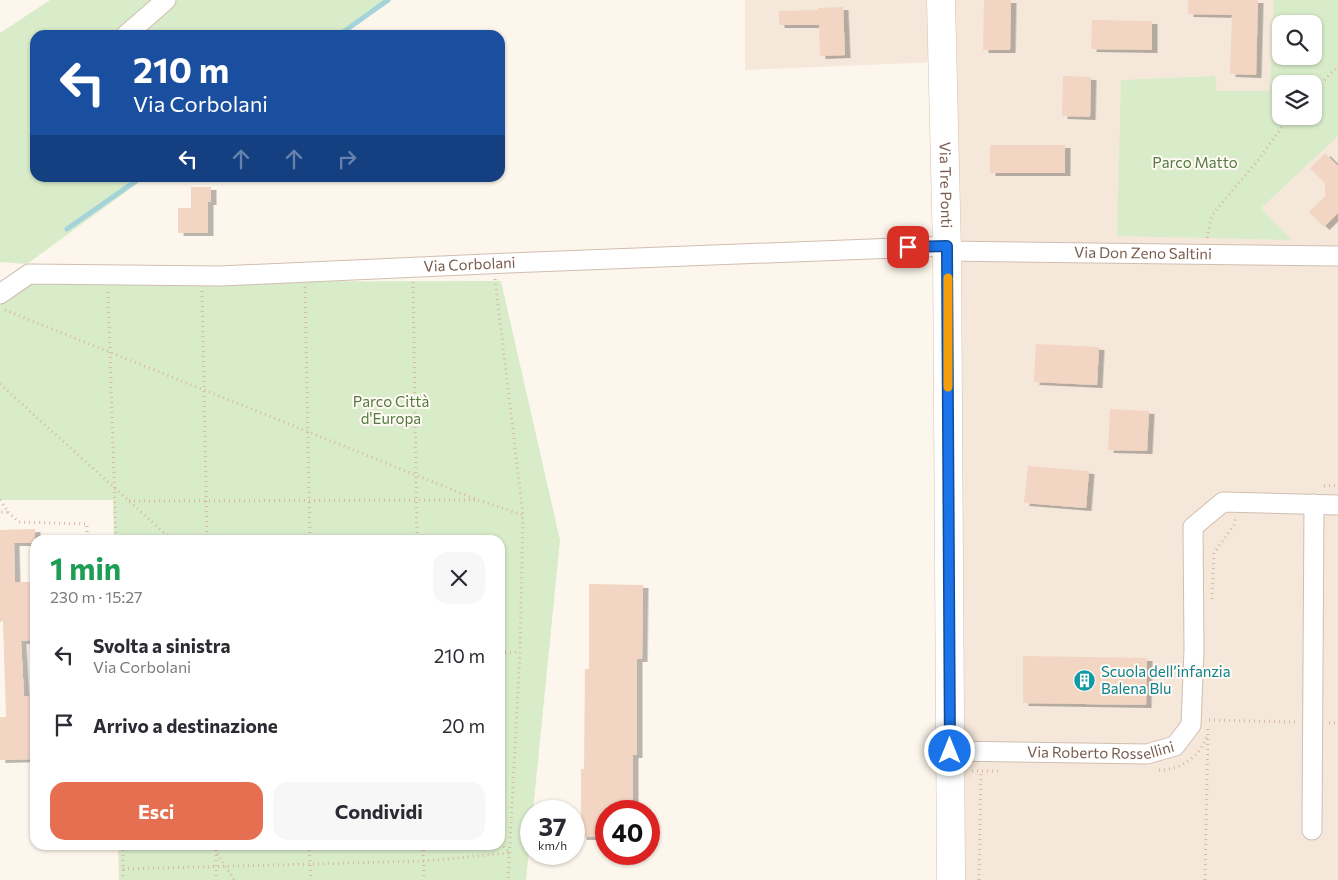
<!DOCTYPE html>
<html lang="it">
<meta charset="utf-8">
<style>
body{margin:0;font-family:Commissioner,sans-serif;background:#f7f7f7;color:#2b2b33;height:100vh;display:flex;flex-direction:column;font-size:19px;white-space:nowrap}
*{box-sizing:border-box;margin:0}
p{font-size:16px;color:#7c7c81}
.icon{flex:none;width:28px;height:28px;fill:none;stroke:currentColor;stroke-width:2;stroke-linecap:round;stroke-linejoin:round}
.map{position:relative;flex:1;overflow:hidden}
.drawer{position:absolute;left:30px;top:535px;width:475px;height:315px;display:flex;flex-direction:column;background:#fff;border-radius:15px;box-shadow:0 1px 4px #0004}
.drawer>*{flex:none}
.top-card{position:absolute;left:30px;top:30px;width:475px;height:152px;border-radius:15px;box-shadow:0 1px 4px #0004;background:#1a4fa0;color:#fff;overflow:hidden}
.buttons{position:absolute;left:1272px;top:15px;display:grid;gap:10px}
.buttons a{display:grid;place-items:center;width:50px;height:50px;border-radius:10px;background:#fff;box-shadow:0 1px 4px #0004;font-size:25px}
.speed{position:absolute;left:520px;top:800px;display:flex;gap:10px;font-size:25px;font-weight:700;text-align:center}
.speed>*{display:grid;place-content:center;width:65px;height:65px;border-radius:50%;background:#fff;box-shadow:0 1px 4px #0004;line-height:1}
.speed small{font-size:12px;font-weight:400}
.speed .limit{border:8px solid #d22;background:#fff;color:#111}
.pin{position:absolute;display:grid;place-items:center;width:42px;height:42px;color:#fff;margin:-21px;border-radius:10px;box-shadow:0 2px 8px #0006}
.me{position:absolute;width:55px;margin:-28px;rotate:0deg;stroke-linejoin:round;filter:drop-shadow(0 0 4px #0008)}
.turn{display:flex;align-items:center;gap:18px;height:105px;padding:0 20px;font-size:22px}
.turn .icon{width:65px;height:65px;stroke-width:2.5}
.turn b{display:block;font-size:35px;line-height:42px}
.lanes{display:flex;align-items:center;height:48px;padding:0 20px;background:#0003;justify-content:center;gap:25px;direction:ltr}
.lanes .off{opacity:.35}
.round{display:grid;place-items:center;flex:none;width:52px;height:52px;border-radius:15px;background:#f7f7f7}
.overview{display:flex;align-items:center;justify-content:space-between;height:85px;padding:0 20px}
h1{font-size:30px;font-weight:700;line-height:38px;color:#1e9e55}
.action{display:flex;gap:10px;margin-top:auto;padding:10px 20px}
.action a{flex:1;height:58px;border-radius:15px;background:#e76f51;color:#fff;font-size:20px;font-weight:700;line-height:58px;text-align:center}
.action a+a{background:#f7f7f7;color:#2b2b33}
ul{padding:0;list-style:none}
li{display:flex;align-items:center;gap:15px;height:70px;padding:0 20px}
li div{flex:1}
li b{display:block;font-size:19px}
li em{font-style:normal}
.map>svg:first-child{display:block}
.residential{fill:#f5e8da;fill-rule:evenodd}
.green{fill:#d8ecc9;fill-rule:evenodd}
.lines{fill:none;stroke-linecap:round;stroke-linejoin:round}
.stream{stroke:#a5d3da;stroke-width:5}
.building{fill:#f3d5c3;filter:url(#shadow)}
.street-casing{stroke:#d1beb0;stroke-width:21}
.secondary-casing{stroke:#d6c0b0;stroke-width:29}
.path{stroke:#d9b8a5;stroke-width:3;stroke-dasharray:1 4;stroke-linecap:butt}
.street{stroke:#fff;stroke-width:19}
.secondary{stroke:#fff;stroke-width:28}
.route-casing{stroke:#114b97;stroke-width:12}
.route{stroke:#1a73e8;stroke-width:9}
.slow{stroke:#f59e0b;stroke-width:9}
.labels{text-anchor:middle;stroke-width:4;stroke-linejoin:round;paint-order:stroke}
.park-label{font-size:15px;fill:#537a41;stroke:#fffaf3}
.street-label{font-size:15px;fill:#7a5c4d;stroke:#fffaf3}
.culture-label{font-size:15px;fill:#0d838f;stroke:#fffaf3;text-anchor:start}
</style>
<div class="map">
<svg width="1338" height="880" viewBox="0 0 1338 880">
<defs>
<filter id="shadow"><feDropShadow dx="5.5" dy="3" stdDeviation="0" flood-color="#0004"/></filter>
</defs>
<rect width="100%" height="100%" fill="#fdf6ec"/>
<!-- residential -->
<path class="residential" d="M745,0H1338V880H945L938,62L745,70ZM1281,24H1314V56H1281ZM1281,84H1314V116H1281Z"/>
<!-- green -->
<g class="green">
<polygon points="50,0 388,0 340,35 35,35 35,178 145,178 27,264 0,262 0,33"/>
<path d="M1274,0H1338V136L1261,208L1291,240L1117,236L1121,80L1215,76L1217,91H1270ZM1281,24H1314V56H1281ZM1281,84H1314V116H1281Z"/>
<polygon points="501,281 560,540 533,811 531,811 531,831 526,880 119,880 118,845 500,845 500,540 114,540 113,500 0,500 0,301 27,282"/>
</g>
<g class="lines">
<!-- stream -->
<g class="stream">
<polyline points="339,35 388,0"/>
<polyline points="67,229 140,178"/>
</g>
</g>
<!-- building -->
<g class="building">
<polygon points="984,0 1011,0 1010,50 983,50"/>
<polygon points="1188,0 1258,0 1256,75 1230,74 1232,15 1188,14"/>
<polygon points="843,7 845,55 820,56 819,25 779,25 779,11 818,10 818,8"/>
<polygon points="1092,20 1152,21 1152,50 1091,49"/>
<polygon points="1063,76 1091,77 1090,117 1062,116"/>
<rect x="990" y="145" width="75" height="28"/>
<polygon points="1325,153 1338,166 1338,213 1324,227 1309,212 1325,196 1325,183 1310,168"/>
<polygon points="191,187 211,187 211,202 208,202 208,233 178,233 178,208 191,208"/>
<polygon points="1036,344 1099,347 1097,385 1034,382"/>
<polygon points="1110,409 1149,411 1147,451 1108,450"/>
<polygon points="1028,466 1089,471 1086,508 1024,503"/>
<polygon points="35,529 35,543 14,543 15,582 35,582 35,640 21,641 24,696 35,696 35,759 0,760 0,717 6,717 3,621 0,622 0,530"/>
<polygon points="589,584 643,585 642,659 637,659 637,755 633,755 633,811 606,811 606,837 581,837 581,769 584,769 585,669 589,669"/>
<polygon points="1023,656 1147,658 1146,705 1023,703"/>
</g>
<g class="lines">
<defs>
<g id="street">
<polyline points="126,35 166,0"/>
<path id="s1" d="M947,251L1338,256"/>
<path id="s2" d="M0,294L29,274L220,276L508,263L947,246"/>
<path id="s3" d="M950,751L1147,754L1175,746L1191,725L1194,650L1193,527L1223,502L1338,505"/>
<polyline points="1312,830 1314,504"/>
</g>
<g id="secondary">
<path id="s4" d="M941,0L947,251L951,880"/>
</g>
</defs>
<!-- street casing -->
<use href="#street" class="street-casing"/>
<!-- secondary casing -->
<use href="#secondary" class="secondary-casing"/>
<!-- path -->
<g class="path">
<polyline points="1314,91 1333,71 1338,68"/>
<polyline points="1207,238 1212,215 1258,160 1290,116"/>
<polyline points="495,279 523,515 520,652 508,880"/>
<polyline points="413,282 417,540"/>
<polyline points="305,287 310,540"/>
<polyline points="202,291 207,540"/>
<polyline points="108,292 116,540"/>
<polyline points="5,310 478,500 523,515"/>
<polyline points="0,384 172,540"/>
<polyline points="1324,486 1338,485"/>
<polyline points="0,500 8,512 0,512"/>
<polyline points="129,501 476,500"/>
<polyline points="8,512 19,522 87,524 87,540"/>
<polyline points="1212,599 1214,553 1234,525 1235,519"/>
<polyline points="500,653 520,652"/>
<polyline points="1209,720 1297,722"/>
<polyline points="1329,723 1338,723"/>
<path d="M1159,770C1181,770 1201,756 1207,735"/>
<polyline points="972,771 998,771"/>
<polyline points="500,843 510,853"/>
<polyline points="123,845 123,880"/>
<polyline points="212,845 234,880"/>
<polyline points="216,845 216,880"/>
<polyline points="309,845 311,880"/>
<polyline points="423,845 424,880"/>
<polyline points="123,869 424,861 510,853"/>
<polyline points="979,880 981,771"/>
<polyline points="1205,880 1208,728"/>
</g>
<!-- street -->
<use href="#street" class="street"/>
<!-- secondary -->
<use href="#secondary" class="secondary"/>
</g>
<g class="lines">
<defs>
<polyline id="route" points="908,247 947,246 947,251 950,751"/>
</defs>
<!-- route casing -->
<use href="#route" class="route-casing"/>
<!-- route -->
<use href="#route" class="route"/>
<!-- slow -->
<polyline class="slow" points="948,278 948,387"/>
</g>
<!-- icons -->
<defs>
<symbol id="building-disc" viewBox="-11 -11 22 22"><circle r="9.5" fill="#0f9aa8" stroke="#fffaf3"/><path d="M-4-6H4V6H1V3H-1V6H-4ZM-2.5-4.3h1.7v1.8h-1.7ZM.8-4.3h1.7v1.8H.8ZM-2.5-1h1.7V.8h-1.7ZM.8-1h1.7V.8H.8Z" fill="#fff"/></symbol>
</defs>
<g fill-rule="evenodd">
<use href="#building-disc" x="1072" y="668" width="25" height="25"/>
</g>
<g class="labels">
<!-- park labels -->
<g class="park-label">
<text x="1195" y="168">Parco Matto</text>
<text x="391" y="407">Parco Città<tspan x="391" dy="17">d'Europa</tspan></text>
</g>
<!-- street labels -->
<g class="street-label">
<text dy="5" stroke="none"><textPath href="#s4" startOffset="185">Via Tre Ponti</textPath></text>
<text dy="5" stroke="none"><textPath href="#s1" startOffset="196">Via Don Zeno Saltini</textPath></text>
<text dy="5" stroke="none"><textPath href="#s2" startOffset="476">Via Corbolani</textPath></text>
<text dy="5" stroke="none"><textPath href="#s3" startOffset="151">Via Roberto Rossellini</textPath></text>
</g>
<!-- culture labels -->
<g class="culture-label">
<text x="1101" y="677">Scuola dell’infanzia<tspan x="1101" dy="17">Balena Blu</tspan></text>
</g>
</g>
</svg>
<div class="buttons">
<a><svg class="icon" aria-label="search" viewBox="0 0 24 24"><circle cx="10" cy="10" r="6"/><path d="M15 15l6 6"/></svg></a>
<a><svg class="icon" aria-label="layers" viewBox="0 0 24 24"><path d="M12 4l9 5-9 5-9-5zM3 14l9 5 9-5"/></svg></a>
</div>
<div class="speed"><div>37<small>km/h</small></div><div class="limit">40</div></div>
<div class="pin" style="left:908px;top:247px;background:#d93025"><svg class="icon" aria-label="arrive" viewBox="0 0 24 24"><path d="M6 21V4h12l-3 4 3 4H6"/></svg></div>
<svg class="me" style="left:950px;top:751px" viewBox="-20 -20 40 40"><circle r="17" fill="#1a73e8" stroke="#fff" stroke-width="3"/><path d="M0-11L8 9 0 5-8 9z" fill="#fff"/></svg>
<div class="top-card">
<div class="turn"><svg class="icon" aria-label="left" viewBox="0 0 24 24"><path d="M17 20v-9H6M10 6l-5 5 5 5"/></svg><div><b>210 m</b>Via Corbolani</div></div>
<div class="lanes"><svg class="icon" aria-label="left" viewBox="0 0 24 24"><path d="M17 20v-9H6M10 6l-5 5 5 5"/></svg><svg class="icon off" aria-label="ahead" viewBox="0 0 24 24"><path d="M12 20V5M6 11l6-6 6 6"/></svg><svg class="icon off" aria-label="ahead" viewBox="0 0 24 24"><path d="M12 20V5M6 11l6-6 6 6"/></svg><svg class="icon off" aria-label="right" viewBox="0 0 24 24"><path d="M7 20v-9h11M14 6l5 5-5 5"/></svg></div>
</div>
<section class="drawer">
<div class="overview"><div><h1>1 min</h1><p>230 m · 15:27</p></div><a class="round"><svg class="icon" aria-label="close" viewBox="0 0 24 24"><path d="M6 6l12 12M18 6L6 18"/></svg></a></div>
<ul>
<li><svg class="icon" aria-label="left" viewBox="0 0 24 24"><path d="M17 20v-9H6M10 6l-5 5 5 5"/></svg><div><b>Svolta a sinistra</b><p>Via Corbolani</p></div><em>210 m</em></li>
<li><svg class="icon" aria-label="arrive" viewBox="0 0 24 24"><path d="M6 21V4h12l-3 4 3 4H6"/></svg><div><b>Arrivo a destinazione</b></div><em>20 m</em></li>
</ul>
<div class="action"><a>Esci</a><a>Condividi</a></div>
</section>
</div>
